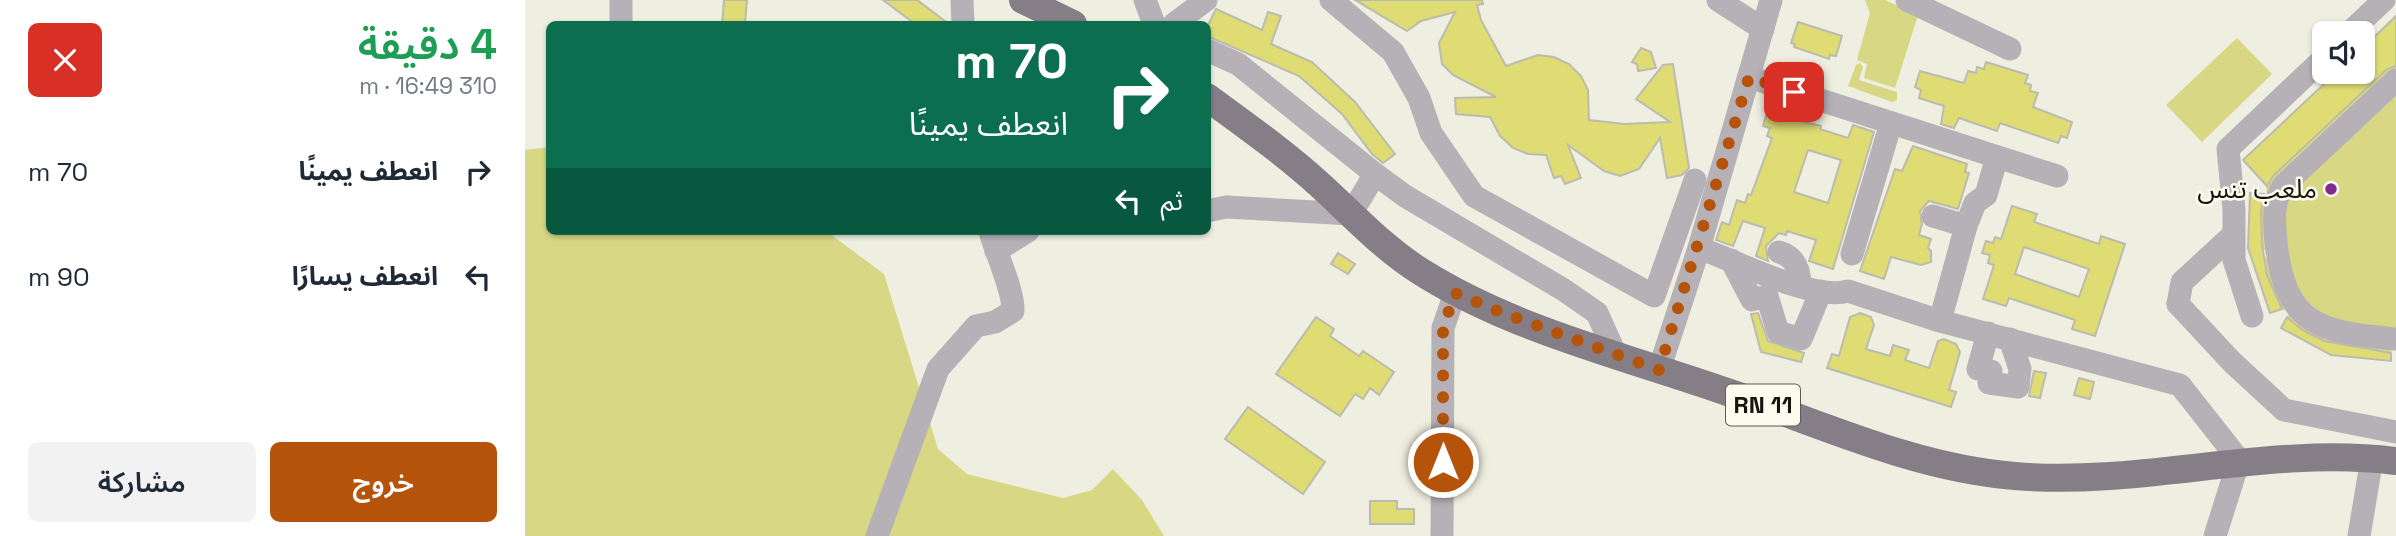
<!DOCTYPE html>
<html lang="ar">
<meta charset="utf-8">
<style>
body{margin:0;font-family:"Space Grotesk","Noto Sans Arabic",sans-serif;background:#f2f2f3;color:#1f2937;direction:rtl;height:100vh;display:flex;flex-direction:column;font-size:26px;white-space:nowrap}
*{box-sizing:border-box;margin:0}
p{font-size:23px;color:#747a83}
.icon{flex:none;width:38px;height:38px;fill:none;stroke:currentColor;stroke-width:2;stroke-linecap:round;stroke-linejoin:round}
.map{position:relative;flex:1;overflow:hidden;direction:ltr}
.sheet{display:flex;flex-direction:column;background:#fff;width:525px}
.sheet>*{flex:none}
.top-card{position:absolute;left:21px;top:21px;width:665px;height:214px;border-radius:10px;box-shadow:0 2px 5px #0004;direction:rtl;background:#0b6e4f;color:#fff;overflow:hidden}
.controls{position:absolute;left:1787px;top:21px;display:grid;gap:14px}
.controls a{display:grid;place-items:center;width:63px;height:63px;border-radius:10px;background:#fff;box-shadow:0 2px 5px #0004;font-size:35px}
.pin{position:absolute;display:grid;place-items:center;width:60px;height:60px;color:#fff;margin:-30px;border-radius:14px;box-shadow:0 4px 10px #0006}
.me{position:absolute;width:77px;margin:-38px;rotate:0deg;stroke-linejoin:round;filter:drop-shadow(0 0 5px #0008)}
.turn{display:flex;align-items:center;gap:24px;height:147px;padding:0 28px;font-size:32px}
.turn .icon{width:91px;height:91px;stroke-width:2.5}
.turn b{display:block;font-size:49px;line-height:60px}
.then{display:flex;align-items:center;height:66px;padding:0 28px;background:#0003;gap:14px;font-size:26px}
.round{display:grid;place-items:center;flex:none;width:74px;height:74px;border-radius:10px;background:#f2f2f3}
.overview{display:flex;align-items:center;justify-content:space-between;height:119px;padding:0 28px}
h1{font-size:42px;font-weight:600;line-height:52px;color:#1e9e55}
.cta{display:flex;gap:14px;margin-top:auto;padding:14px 28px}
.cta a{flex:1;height:80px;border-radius:10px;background:#b45309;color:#fff;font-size:28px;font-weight:600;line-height:80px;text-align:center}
.cta a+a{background:#f2f2f3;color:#1f2937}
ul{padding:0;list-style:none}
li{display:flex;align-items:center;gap:21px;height:105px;padding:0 28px}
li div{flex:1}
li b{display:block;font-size:26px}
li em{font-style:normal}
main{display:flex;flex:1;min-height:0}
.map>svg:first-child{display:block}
.green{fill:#d8d783}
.building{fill:#dedc72;stroke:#bbbcaf;stroke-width:2;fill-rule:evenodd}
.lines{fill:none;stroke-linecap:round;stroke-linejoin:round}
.minor{stroke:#b5b1b6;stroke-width:23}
.major{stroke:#857e86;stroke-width:28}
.route{stroke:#b45309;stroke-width:12;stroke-dasharray:0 21.6}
.poi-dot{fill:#832895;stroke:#fcfcee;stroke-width:2.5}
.labels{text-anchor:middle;stroke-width:5;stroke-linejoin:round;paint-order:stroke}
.shield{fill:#fcfcee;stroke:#5b5b53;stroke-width:2}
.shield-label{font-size:24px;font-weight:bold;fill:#161611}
.poi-label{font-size:26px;fill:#161611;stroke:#fcfcee;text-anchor:end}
</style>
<main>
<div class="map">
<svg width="1871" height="536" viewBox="0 0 1871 536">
<rect width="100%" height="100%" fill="#efefe1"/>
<!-- green -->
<g class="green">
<polygon points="1340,0 1360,0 1393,15 1370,88 1339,78 1342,64 1332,60 1345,13"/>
<polygon points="1871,16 1871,341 1867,345 1866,361 1812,356 1813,340 1810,338 1802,353 1756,328 1764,314 1761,309 1745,313 1728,262 1743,257 1740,250 1723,249 1725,193 1742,194 1741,184 1718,160 1801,82 1813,95 1824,85 1812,72 1838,72 1838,48"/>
<polygon points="1712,38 1747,74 1677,142 1641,105"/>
<polygon points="1335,63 1338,67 1334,80 1372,92 1372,100 1367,102 1323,86 1331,65"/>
<polygon points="24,147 24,231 301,231 359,274 413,449 442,474 538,498 567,490 588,469 617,500 639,536 0,536 0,150"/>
</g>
<!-- building -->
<g class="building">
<polygon points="199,0 222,0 220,24 197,24"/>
<polygon points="358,0 392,0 424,24 390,24"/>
<polygon points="830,0 957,0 958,4 952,5 956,20 981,66 1013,55 1029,57 1044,64 1056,76 1063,90 1064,120 1099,124 1145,122 1111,99 1138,65 1148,64 1164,168 1157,175 1142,178 1135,138 1114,169 1095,176 1079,171 1043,145 1056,178 1040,184 1036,176 1029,178 1021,155 1003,154 988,148 975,136 965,117 931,114 930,98 971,97 928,75 917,64 914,43 930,12 896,21 882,31"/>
<polygon points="691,9 737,30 743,12 756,16 746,44 787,62 830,102 870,154 858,163 847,154 817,114 774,76 682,36 682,27"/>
<polygon points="1871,16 1871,66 1861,70 1749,175 1742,186 1718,160 1812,72 1838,72 1838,48"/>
<polygon points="1273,22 1317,36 1311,56 1305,55 1304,59 1269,47 1270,44 1266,43"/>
<polygon points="1116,48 1126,52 1131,68 1113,71 1112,64 1107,62"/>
<polygon points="1461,62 1503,75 1500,83 1506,85 1505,91 1513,93 1508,107 1547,122 1542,138 1536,136 1533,143 1475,123 1472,131 1434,118 1429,128 1416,124 1419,106 1394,98 1396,90 1390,87 1395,71 1439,83 1443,71 1451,73 1452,67 1459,69"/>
<path d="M1242,113L1296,126L1295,129L1323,138L1328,125L1349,132L1308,269L1284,261L1291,240L1262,231L1261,235L1254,233L1241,246L1243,261L1231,256L1240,228L1218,221L1208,246L1191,240L1197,222L1204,225L1212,200L1220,203L1223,194L1226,195L1247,138L1242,136L1245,128L1238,126ZM1283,150L1316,160L1303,203L1269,192Z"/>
<polygon points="1388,146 1442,164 1440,172 1444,173 1433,209 1404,201 1395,211 1397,224 1394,235 1406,239 1403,248 1406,251 1406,262 1396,265 1366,257 1359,279 1335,271 1370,169 1377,171"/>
<polygon points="1725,193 1739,194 1736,212 1737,244 1742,275 1757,309 1745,313 1723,248"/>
<path d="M1487,206L1512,214L1509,222L1574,244L1576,236L1600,244L1570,336L1547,329L1550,320L1484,298L1481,306L1458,299L1469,265L1463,263L1465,255L1457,253L1461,241L1468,243L1470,237L1476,239ZM1499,247L1564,269L1554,297L1490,274Z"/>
<polygon points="813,253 830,264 823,274 806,264"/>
<polygon points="1233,313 1243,341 1279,353 1276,362 1236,352 1226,314"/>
<polygon points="1335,313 1346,317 1349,325 1341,349 1365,356 1368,345 1384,350 1380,360 1404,368 1413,341 1419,339 1431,344 1435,352 1424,390 1431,392 1426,407 1302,368 1307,354 1314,356 1325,317"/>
<polygon points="791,317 809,329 805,336 834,356 838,351 869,372 854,395 845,388 838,399 830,394 815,416 751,374"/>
<polygon points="1762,317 1777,330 1799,341 1866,353 1866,361 1806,355 1756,328"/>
<polygon points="1509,371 1521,373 1515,398 1504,396"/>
<polygon points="1554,378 1569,382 1565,399 1549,395"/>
<polygon points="723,407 800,462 778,494 700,439"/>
<polygon points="845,501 872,501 872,509 889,509 889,524 845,524"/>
</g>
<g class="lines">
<!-- minor -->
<g class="minor">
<polyline points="437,0 438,24"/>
<polyline points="620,0 629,24"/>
<polyline points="806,0 868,52 894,98 906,133 949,196 1129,296 1170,180"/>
<polyline points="1193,0 1238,29"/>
<polyline points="1382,0 1485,49"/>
<polyline points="96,24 96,0"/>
<polyline points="649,24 681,0"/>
<polyline points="1824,33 1859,0"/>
<polyline points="682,50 713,64 850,174 826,214 701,207 682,211"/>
<polyline points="1224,77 1532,176"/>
<path d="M1871,80L1759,185C1747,201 1749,222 1751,242C1760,327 1796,332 1871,339"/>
<polyline points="850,174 880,196 1039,290 1072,313 1090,353"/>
<polyline points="1408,216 1441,226"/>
<path d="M1174,248C1209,260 1289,302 1323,291L1415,321L1655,385L1714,460L1690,536"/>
<polyline points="471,251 503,231"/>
<path d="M1254,252C1270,257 1275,269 1275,286"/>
<polyline points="1327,254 1366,123"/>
<polyline points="1206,260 1227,300 1242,296 1253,332 1276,339 1296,291"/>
<polyline points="1653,304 1707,362 1759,410 1871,432"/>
<polyline points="1653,304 1657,282 1708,235"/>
<polyline points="1727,316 1709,260 1709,210 1703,149 1799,58"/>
<polyline points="1415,321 1441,226 1450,203 1461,195 1472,157"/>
<polyline points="1463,333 1453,369 1466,371 1464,383 1493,387 1495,369 1485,339"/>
<polyline points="1134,370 1174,248 1246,0"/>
<path d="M352,536L413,369L451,326L470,322L488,311C489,291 471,254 465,231"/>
<polyline points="917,536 918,328 930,293"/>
<polyline points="1834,536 1847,458"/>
</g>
<!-- major -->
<g class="major">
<polyline points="498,0 548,24"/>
<path d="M682,97C720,125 760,153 795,185C829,216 859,249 898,273C991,331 1103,357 1205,393C1299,425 1390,468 1490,476C1617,487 1743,445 1871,461"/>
</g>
</g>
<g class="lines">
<!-- route -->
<polyline class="route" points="918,462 918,328 930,293 975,312 1134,370 1224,77 1269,92"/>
</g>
<!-- markers -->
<circle class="poi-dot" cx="1806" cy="189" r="7"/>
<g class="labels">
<!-- shield labels -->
<rect class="shield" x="1201" y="384.5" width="74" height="41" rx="5"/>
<g class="shield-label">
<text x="1238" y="413">RN 11</text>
</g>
<!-- poi labels -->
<g class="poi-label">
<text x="1792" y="198">ملعب تنس</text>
</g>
</g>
</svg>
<div class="controls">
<a><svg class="icon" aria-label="sound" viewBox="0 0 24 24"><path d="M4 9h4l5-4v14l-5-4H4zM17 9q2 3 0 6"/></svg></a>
</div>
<div class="pin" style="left:1269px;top:92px;background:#d93025"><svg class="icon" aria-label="arrive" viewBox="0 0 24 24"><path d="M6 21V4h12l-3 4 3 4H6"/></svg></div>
<svg class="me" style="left:918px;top:462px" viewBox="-20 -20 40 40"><circle r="17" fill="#b45309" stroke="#fff" stroke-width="3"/><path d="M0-11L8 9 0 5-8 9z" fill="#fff"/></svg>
<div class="top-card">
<div class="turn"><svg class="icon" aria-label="right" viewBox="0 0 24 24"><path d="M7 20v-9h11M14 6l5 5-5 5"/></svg><div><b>70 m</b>انعطف يمينًا</div></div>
<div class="then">ثم<svg class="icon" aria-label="left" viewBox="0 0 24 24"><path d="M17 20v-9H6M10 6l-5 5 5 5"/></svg></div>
</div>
</div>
<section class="sheet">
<div class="overview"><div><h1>4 دقيقة</h1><p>310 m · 16:49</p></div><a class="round" style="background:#d93025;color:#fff"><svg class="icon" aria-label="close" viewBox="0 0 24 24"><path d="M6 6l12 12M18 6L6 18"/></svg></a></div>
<ul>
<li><svg class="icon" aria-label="right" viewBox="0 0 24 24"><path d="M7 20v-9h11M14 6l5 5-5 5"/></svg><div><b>انعطف يمينًا</b></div><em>70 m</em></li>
<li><svg class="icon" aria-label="left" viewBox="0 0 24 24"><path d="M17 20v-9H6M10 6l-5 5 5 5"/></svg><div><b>انعطف يسارًا</b></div><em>90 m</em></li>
</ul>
<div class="cta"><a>خروج</a><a>مشاركة</a></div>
</section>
</main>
